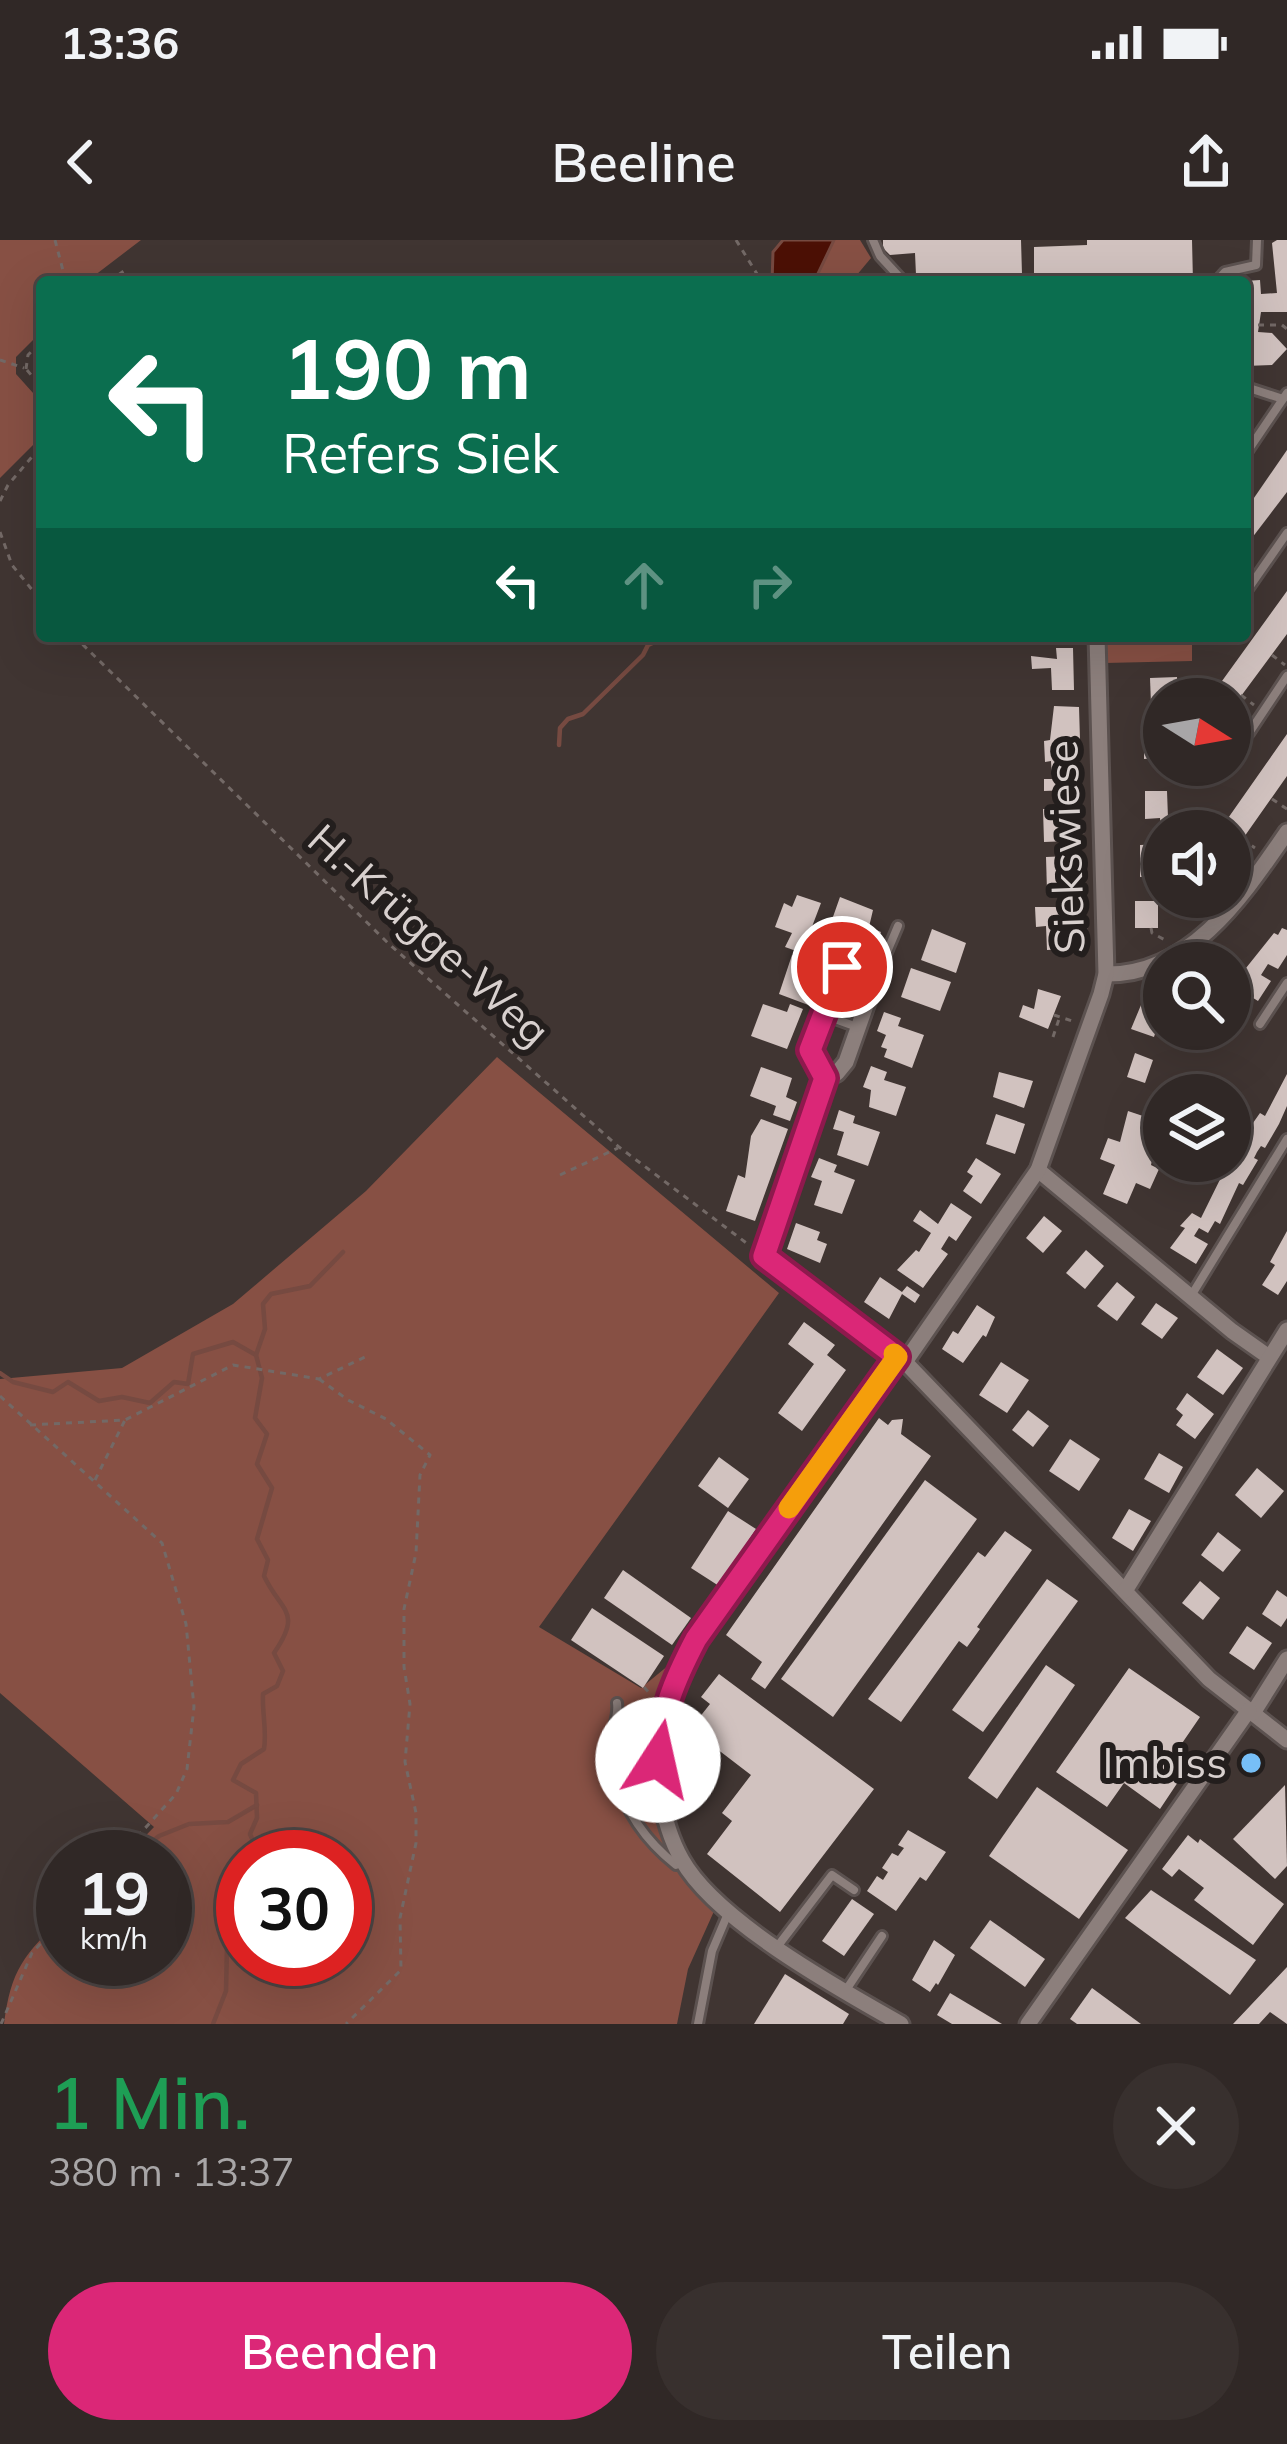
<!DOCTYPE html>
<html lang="de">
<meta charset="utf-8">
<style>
body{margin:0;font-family:Mulish,sans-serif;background:#38302e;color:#f1f3f6;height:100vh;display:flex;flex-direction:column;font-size:45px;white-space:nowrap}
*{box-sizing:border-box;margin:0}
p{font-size:39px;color:#a8a6a7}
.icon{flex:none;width:66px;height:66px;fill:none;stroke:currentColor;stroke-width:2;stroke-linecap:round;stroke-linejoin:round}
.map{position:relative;height:1784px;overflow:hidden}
.sheet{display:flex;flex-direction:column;background:#302826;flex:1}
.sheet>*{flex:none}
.hud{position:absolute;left:36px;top:36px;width:1215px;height:366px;border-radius:12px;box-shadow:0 12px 48px #0002,0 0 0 3px #4b4443;background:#0b6e4f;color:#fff;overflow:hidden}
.needle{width:78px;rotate:101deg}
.buttons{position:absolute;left:1143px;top:438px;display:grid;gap:24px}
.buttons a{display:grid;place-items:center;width:108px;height:108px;border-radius:50%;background:#302826;box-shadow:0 12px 48px #0002,0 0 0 3px #4b4443;font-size:60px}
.speed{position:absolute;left:36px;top:1590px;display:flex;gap:24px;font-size:60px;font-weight:700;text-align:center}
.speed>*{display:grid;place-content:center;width:156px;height:156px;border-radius:50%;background:#302826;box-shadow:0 12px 48px #0002,0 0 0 3px #4b4443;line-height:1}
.speed small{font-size:30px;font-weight:400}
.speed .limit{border:18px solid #d22;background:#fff;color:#111}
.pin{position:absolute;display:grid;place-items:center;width:102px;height:102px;color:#fff;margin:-51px;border:6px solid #fff;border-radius:50%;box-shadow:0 3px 12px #0007}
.me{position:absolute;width:132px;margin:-66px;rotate:10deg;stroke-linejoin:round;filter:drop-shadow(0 0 9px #0008)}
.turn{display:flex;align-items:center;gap:42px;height:252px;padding:0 48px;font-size:54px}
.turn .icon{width:156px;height:156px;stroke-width:2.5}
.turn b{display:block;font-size:84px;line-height:102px}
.lanes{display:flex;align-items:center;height:114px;padding:0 48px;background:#0003;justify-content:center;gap:60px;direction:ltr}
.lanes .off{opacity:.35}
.round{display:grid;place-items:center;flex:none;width:126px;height:126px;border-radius:63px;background:#38302e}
.head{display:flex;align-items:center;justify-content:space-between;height:204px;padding:0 48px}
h1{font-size:72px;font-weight:600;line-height:90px;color:#1e9e55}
.action{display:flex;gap:24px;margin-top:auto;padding:24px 48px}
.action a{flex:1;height:138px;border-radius:72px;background:#db2777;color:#fff;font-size:48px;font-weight:600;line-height:138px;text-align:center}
.action a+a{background:#38302e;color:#f1f3f6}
.status{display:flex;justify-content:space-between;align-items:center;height:84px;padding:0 60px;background:#302826;direction:ltr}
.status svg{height:33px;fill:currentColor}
header{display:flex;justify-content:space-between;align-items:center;height:156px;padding:0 48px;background:#302826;font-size:54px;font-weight:600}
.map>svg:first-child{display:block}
.green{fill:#875044;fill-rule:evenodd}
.water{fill:#4c1005;stroke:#764a41;stroke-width:3}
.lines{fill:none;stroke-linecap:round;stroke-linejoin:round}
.stream{stroke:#764a41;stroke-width:4.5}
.building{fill:#d1c2bf}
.service-casing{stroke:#5c5250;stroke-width:14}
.minor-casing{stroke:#5c5250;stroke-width:21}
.path{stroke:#736966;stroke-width:3;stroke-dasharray:6 6;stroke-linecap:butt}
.service{stroke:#8c7f7c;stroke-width:8}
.minor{stroke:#8c7f7c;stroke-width:15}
.route-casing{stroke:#8e194d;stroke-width:30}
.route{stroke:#db2777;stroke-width:21}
.slow{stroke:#f59e0b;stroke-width:21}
.poi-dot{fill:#77bff7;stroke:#231e1d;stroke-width:4.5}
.labels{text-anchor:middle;stroke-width:12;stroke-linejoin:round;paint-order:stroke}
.street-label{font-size:42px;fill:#d8d0ce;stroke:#231e1d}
.poi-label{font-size:42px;fill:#d8d0ce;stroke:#231e1d;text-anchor:end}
</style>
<div class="status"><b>13:36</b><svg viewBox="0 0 49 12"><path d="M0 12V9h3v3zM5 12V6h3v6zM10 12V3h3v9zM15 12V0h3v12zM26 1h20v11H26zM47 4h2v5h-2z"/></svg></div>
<header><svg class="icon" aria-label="back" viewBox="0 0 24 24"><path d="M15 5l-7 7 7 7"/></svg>Beeline<svg class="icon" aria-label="share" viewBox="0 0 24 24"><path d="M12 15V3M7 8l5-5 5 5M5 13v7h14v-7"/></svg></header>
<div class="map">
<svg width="1287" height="1784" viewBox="0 0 1287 1784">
<rect width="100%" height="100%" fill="#403532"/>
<!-- green -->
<g class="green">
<polygon points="0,0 141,0 86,42 42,42 42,91 16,117 16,134 42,163 42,196 0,238"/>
<polygon points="834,0 860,0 871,18 851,42 814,42"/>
<polygon points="1105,396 1192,396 1192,421 1105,423"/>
<path d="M497,817L779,1053L539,1387L641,1448L675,1420C653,1489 642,1562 677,1629C684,1644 703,1656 715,1669L688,1729L677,1784H4C11,1729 24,1715 63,1677V1719H165V1617H125L154,1587L0,1453V1139L122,1128L233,1064L366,951ZM243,1617H345V1719H243Z"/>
</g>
<!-- water -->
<polygon class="water" points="783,0 834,0 814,42 772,42 773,12"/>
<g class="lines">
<!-- stream -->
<g class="stream">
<polyline points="755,41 755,42"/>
<polyline points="559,505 560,488 568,479 583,474 643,415 648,405 668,396"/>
<polyline points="0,1133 13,1142 53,1152 68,1142 99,1161 122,1157 150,1163 174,1142 188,1144 193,1114 233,1102 256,1115"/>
<polyline points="134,1617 159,1596 189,1584 228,1582 257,1565"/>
<path d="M251,1617L256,1608L250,1594L257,1578L256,1553L233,1540L241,1524L264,1509C267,1491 262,1473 263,1454L277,1446L283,1431L274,1413C303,1371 281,1372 264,1336L268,1320L257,1299L272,1248L257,1224L267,1194L255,1178L262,1138L256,1115L265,1089L263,1064L271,1054L310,1046L343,1012"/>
<polyline points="213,1784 226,1751 227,1707 222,1688 227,1660 243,1631"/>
</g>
</g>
<!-- building -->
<g class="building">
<polygon points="883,0 1021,0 1022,34 1034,35 1034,7 1087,5 1087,0 1192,0 1193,42 964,42 964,34 916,35 915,13 890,15 883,8"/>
<polygon points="1277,0 1287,0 1287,72 1261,72 1258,92 1272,93 1287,109 1272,125 1245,126 1245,41 1260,40 1261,54 1277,53 1272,3"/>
<polygon points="1287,210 1287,252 1245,307 1245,271"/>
<polygon points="1287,351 1287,394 1230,471 1230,459 1209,459"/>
<polygon points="1056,408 1073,408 1074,450 1052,450 1051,428 1032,429 1031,416 1057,419"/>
<polygon points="1177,437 1178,459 1151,464 1150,438"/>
<polygon points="1054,466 1079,467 1080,500 1062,501 1062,517 1080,516 1080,546 1071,546 1071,550 1044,551 1044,539 1052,539 1051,521 1045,522 1044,501 1050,500"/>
<polygon points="1164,487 1164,518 1144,519 1144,488"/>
<polygon points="1287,494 1287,536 1230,617 1230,591 1219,591"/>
<polygon points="1145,551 1167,551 1168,578 1176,578 1176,591 1161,591 1160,578 1145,579"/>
<polygon points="1068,568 1069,601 1044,602 1043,569"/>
<polygon points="1163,604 1164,636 1140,637 1140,605"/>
<polygon points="1069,616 1070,651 1047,651 1046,617"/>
<polygon points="797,655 821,663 802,713 785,707 792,693 775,687 784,663 792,667"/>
<polygon points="840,657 873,670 869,687 881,692 874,714 859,709 862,703 828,691"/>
<rect x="1135" y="661" width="23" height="27"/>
<polygon points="1035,667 1070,667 1071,709 1047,710 1046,686 1036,687"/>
<polygon points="1282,688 1287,690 1287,715 1278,729 1268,724 1261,735 1271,741 1258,761 1250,756 1240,772 1247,777 1234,798 1220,789 1230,789 1230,754 1235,747 1242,751 1246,744 1238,738 1274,693 1278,695"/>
<polygon points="932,689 966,703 956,733 921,720"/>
<polygon points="792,715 822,726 811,766 779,754"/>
<polygon points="911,728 951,742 940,771 901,757"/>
<polygon points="1156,747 1164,750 1164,766 1154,797 1131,789 1141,765 1149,768"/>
<polygon points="1038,749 1061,756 1048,789 1019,777 1023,765 1034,769"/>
<polygon points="763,764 787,772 790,764 803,769 787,809 751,796"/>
<polygon points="884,772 901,778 898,786 924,795 912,828 884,817 887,809 881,807 886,795 877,791"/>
<polygon points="1135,813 1153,820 1145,843 1127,837"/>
<polygon points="871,826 887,832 884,840 906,847 896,876 869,867 871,850 863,847"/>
<polygon points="761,827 792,838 786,857 797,862 790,881 773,875 776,866 750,856"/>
<polygon points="999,832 1033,841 1024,868 993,857"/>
<polygon points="1287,834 1287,866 1279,884 1265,908 1261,906 1257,912 1254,918 1258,920 1243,945 1239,943 1220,984 1215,981 1208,993 1199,988 1194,996 1208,1004 1196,1024 1170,1008 1185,988 1180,986 1192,973 1201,978 1236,907 1260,873 1265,876"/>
<polygon points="839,870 855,876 853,883 880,892 868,926 837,915 844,892 833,889"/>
<polygon points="1128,871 1146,877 1141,890 1157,896 1151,925 1159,929 1150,949 1136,943 1127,964 1103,954 1115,925 1100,919 1108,898 1120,902"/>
<polygon points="996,874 1025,884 1015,914 986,904"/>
<polygon points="761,879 788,889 755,981 726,971 738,935 745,938 751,896"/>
<polygon points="819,918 837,925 834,932 855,940 842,974 814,965 822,941 811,937"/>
<polygon points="976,918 1001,934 981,964 963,951 973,936 967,932"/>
<polygon points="951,963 972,977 956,1001 949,996 941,1009 948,1014 923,1048 897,1030 916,1010 919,1012 931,993 913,981 920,970 938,984"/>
<polygon points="1044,976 1062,991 1043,1013 1026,998"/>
<polygon points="796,983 820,992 817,1000 827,1004 820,1023 787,1009"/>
<polygon points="1287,991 1287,1041 1278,1055 1262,1045 1275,1025 1270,1022"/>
<polygon points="1086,1010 1104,1026 1085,1049 1066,1033"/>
<polygon points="880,1037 902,1052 907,1046 920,1055 915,1063 902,1054 889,1079 864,1062"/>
<polygon points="1117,1042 1135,1057 1117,1081 1097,1066"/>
<polygon points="1156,1063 1178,1078 1162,1099 1141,1084"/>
<polygon points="977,1065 995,1077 986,1097 983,1095 963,1123 942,1109 953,1091 958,1094"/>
<polygon points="804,1082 835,1105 827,1115 846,1130 802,1191 778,1173 814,1124 788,1104"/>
<polygon points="1217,1109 1243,1128 1223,1155 1197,1137"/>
<polygon points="1001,1122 1029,1140 1007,1173 979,1155"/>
<polygon points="1187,1153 1214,1174 1195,1199 1176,1185 1183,1175 1176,1169"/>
<polygon points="1028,1170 1049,1186 1033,1207 1012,1190"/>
<polygon points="879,1178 888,1185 892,1180 903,1179 901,1194 931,1216 765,1449 751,1439 762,1422 726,1395"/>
<polygon points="1070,1199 1100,1219 1079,1251 1049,1231"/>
<polygon points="1159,1213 1183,1227 1169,1253 1144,1239"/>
<polygon points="719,1217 749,1239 728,1268 698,1246"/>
<polygon points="1257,1228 1284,1251 1261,1278 1235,1255"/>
<polygon points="925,1240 977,1279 833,1477 781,1439"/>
<polygon points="1129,1269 1151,1281 1133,1311 1112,1298"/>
<polygon points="728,1271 756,1289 719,1346 691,1328"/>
<polygon points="1005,1291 1032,1310 977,1387 980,1389 967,1407 959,1401 901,1482 868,1459 978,1312 985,1317"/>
<polygon points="1218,1292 1241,1310 1223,1332 1201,1315"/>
<polygon points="623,1330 691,1378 672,1405 604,1358"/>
<polygon points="1047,1339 1078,1361 983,1492 952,1470"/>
<polygon points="1200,1341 1220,1358 1203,1380 1182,1363"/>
<polygon points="1277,1350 1287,1357 1287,1378 1281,1387 1262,1374"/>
<polygon points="592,1368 664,1416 643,1448 571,1400"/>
<polygon points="1247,1386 1272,1403 1254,1430 1229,1413"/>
<polygon points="1046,1425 1075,1445 997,1559 968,1538"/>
<polygon points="1129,1428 1200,1477 1163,1531 1178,1542 1160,1569 1124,1543 1107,1567 1056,1532"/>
<polygon points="719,1434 874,1549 780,1672 707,1614 732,1581 722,1573 751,1535 704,1499 699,1523 684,1520 691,1488 710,1464 701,1457"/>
<polygon points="1285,1545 1287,1626 1275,1639 1233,1599"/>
<polygon points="1037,1547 1128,1610 1079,1679 989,1616"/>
<polygon points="908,1590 946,1612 926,1641 920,1637 896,1671 867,1651 877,1636 883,1640 888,1632 882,1628 892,1613 898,1616 904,1608 898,1605"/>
<polygon points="1188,1595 1198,1603 1200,1599 1284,1664 1253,1705 1194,1660 1204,1648 1179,1629 1172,1637 1162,1629"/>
<polygon points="1151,1650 1256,1720 1230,1755 1125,1678"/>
<polygon points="852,1659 874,1674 844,1716 822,1701"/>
<polygon points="990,1680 1045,1719 1025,1747 970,1708"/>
<polygon points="934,1700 955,1715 938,1745 936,1743 930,1752 912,1740"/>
<polygon points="1287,1727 1287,1784 1270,1772 1259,1784 1233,1784"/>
<polygon points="785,1734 849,1774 843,1784 754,1784"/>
<polygon points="1092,1748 1141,1784 1077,1784 1070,1779"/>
<polygon points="950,1753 1002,1784 952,1784 937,1775"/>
</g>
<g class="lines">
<defs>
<g id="service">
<polyline points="873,0 880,16 904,42"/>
<polyline points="1216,42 1225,32 1256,25 1257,0"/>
<polyline points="1249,148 1283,159"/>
<polyline points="1245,215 1287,153"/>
<polyline points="1248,349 1287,293"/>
<polyline points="1249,493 1287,436"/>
<polyline points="876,738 898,686"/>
<polyline points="824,775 857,787"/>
<polyline points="1260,784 1287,743"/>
<polyline points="1191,1056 1287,899"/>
<path d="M617,1463C619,1477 612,1487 612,1501C613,1553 636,1593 676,1625L682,1622"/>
<polyline points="777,1707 832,1635 854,1650"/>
<polyline points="846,1750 882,1696"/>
<polyline points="698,1784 712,1711 729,1671"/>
</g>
<g id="minor">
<polygon points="842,727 875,740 846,822 837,833 825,839 810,810"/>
<path d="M1106,734C1192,735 1244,654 1287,592"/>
<polyline points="825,839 764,1016 905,1122 1209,1439 1287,1500"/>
<polyline points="1038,930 1232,1091 1269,1117"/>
<path d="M897,1117C853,1179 808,1241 764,1304C724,1359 682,1411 662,1477C650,1518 661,1583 682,1620C716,1681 839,1749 901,1784"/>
<polyline points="905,1122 1038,930 1101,754 1106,734 1097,396"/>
<polyline points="1125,1351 1287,1090"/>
<polyline points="1253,1473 1287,1419"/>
<polyline points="1028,1784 1249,1470"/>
</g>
</defs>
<!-- service casing -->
<use href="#service" class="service-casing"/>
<!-- minor casing -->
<use href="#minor" class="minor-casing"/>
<!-- path -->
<g class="path">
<polyline points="55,0 66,42"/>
<polyline points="736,0 762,42"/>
<polyline points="109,42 125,30"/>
<polyline points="1258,85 1282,85 1287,89"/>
<polyline points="0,120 24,128"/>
<polyline points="26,129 28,115 42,101"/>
<polyline points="27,130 42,148"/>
<polyline points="0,261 8,245 42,205"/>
<polyline points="0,292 12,325 42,362"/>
<polyline points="74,396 389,704 619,907 749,1005"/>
<polyline points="1164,396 1177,400 1195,396"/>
<polyline points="1272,415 1285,425"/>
<polyline points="1241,455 1254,465"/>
<polyline points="1272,559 1287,569"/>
<polyline points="1068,596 1084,592"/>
<polyline points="1242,599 1255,608"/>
<polyline points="1069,635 1085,630"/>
<polyline points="1070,684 1091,690"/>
<polyline points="1151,688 1152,693 1167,701"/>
<polyline points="1054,775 1075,782"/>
<polyline points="1053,797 1059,779"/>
<polyline points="560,935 618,908"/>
<polyline points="319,1139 348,1160 386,1179 430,1215 420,1235 416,1313 404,1369 404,1427 410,1464 405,1522 416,1573 416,1603 400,1678 401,1730 346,1784"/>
<polyline points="0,1156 162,1303 186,1384 194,1467 187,1529 176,1554 119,1617"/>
<polyline points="30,1185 125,1180 233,1125 319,1139 365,1117"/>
<polyline points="95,1240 125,1180"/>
<polyline points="644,1447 652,1456"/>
<polyline points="1,1784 32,1713 63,1679"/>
</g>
<!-- service -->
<use href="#service" class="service"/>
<!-- minor -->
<use href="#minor" class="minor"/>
</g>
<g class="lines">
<defs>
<path id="route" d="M658,1520C661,1472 674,1441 696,1399L897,1117L764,1016L825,838L810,810L842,727"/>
</defs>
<!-- route casing -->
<use href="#route" class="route-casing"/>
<!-- route -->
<use href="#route" class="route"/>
<!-- slow -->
<polyline class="slow" points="789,1268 897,1117 894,1114"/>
</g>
<!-- markers -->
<circle class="poi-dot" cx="1251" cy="1523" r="12"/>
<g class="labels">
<!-- street labels -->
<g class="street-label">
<text transform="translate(1066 607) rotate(-92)" y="15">Siekswiese</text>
<text transform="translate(429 695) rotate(42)" y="15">H.-Krügge-Weg</text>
</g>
<!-- poi labels -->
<g class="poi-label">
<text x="1227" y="1538">Imbiss</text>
</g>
</g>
</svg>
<div class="buttons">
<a><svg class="needle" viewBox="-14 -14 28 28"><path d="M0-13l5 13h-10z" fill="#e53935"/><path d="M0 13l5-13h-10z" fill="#a8a6a7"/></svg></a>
<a><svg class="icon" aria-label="sound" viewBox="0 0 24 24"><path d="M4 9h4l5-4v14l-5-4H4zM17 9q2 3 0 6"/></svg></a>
<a><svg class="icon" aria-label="search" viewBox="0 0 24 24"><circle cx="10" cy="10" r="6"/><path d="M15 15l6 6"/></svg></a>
<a><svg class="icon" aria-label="layers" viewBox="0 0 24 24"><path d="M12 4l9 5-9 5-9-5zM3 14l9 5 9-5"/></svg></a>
</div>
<div class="speed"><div>19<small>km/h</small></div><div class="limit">30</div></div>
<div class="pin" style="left:842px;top:727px;background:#d93025"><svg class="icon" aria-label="arrive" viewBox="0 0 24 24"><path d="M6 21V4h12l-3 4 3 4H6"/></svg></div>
<svg class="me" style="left:658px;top:1520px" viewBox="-20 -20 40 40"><circle r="19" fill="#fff"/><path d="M0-13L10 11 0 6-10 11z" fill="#db2777"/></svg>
<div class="hud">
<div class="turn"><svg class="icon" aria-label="left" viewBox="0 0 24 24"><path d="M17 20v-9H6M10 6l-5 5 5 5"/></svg><div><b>190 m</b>Refers Siek</div></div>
<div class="lanes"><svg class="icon" aria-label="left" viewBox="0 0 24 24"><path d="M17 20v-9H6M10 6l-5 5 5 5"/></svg><svg class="icon off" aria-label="ahead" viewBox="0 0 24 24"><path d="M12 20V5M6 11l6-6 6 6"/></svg><svg class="icon off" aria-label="right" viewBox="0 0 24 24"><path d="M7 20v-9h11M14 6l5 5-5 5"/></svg></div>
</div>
</div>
<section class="sheet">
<div class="head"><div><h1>1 Min.</h1><p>380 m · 13:37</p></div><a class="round"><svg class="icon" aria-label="close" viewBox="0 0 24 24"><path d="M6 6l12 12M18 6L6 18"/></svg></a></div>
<div class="action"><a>Beenden</a><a>Teilen</a></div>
</section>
